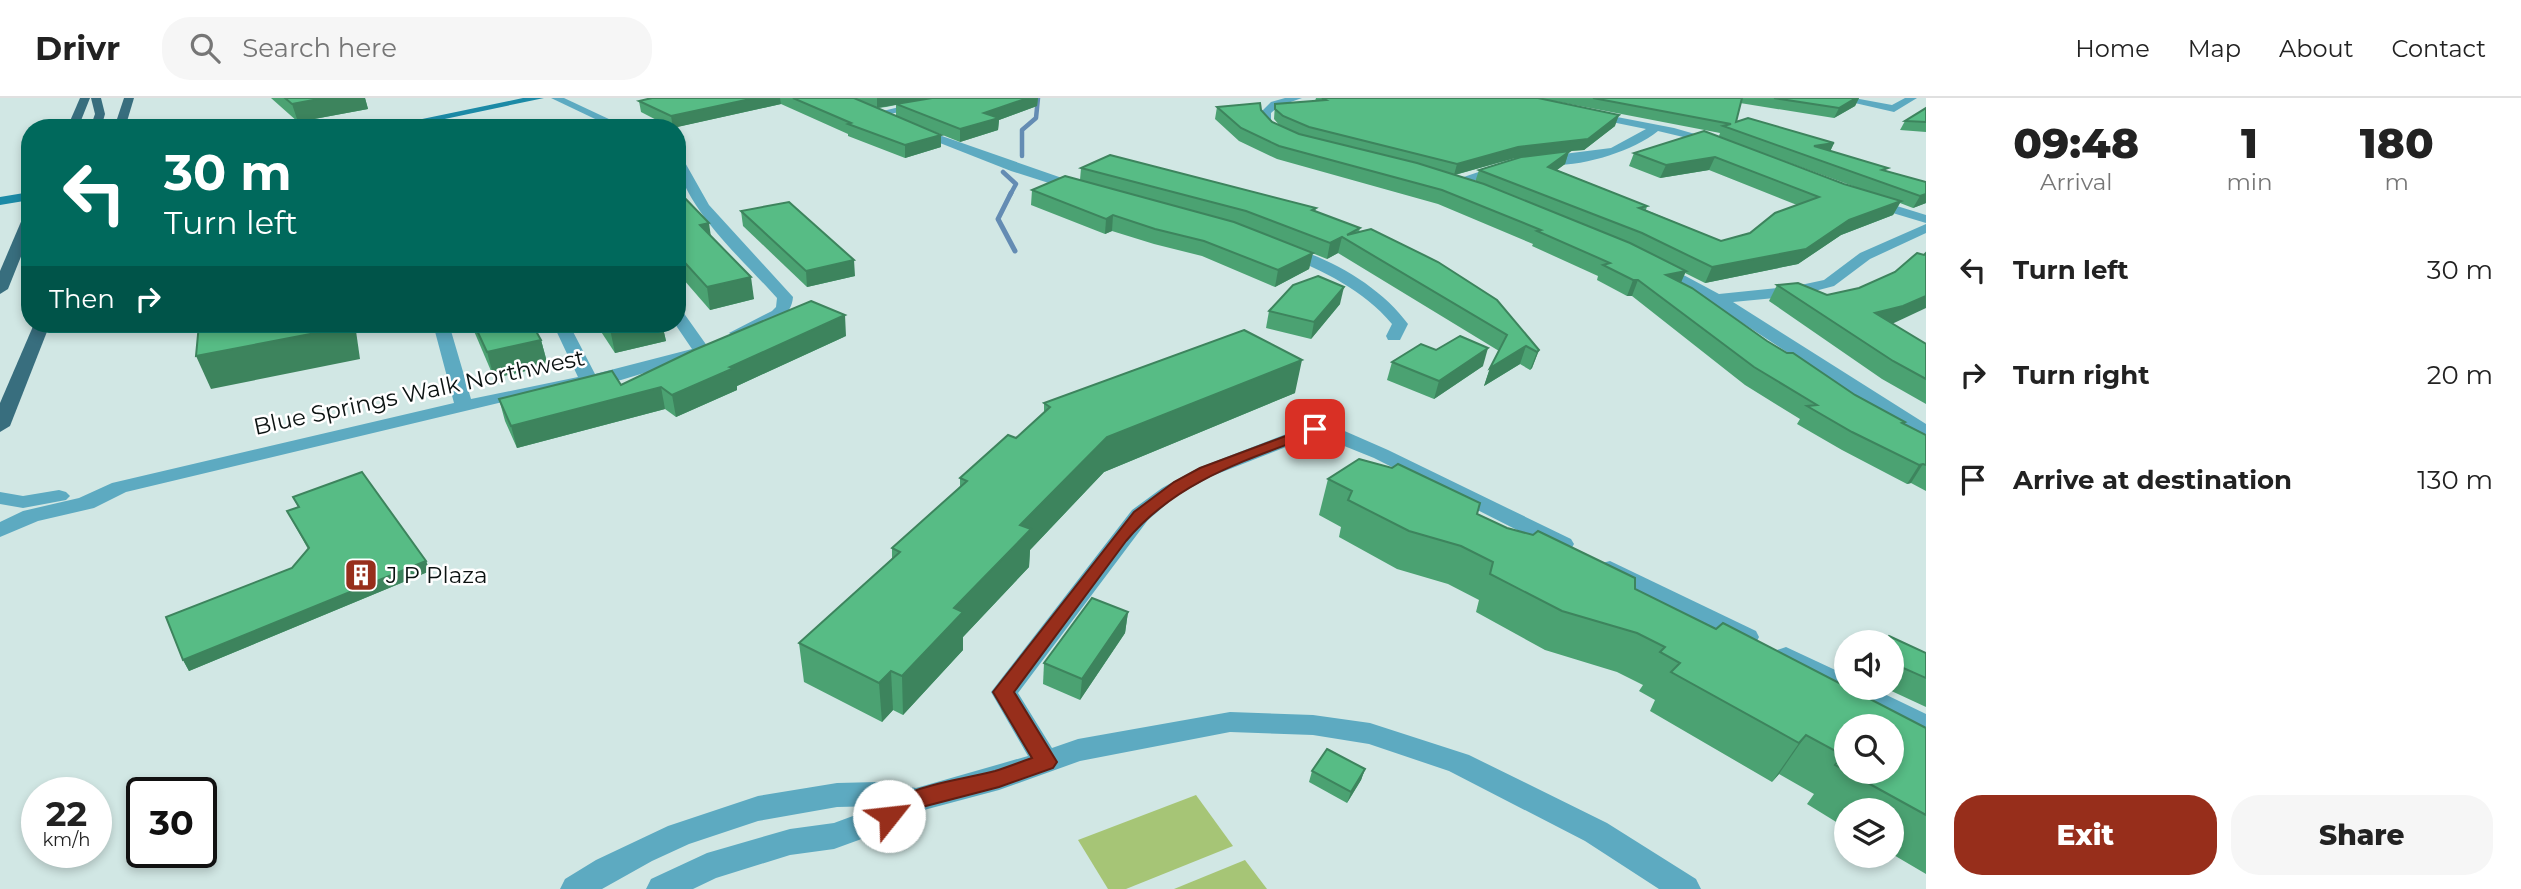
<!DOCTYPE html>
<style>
body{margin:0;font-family:Montserrat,sans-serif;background:#f6f6f6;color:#222;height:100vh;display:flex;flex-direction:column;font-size:26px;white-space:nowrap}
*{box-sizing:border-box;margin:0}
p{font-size:23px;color:#767676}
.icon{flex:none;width:38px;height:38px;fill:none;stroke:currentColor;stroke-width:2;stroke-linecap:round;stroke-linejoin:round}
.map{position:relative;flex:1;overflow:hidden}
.details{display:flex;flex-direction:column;background:#fff;width:595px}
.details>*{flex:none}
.top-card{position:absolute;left:21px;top:21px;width:665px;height:214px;border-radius:28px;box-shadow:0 4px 10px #0003;background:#00695c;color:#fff;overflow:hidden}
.fabs{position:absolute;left:1834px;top:532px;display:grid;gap:14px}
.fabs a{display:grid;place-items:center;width:70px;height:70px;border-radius:50%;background:#fff;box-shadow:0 4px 10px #0003;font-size:35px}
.speed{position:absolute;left:21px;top:679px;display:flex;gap:14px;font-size:35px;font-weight:700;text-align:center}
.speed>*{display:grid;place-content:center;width:91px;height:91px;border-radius:50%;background:#fff;box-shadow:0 4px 10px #0003;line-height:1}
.speed small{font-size:18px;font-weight:400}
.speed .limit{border:4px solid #111;border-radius:10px;background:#fff;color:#111}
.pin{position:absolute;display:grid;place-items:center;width:60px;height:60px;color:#fff;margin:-30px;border-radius:14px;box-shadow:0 4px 10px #0006}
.me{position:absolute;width:77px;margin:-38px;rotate:61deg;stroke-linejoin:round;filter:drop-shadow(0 0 5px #0008)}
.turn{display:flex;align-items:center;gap:24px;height:147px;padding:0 28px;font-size:32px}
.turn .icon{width:91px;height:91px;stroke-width:2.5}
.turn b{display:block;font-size:49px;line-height:60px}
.then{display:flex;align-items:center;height:66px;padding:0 28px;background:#0003;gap:14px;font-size:26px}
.eta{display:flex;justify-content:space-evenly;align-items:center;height:119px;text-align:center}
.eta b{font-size:42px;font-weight:800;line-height:49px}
.action{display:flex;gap:14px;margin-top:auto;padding:14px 28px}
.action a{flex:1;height:80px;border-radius:28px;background:#972e1b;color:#fff;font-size:28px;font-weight:800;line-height:80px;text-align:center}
.action a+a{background:#f6f6f6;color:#222}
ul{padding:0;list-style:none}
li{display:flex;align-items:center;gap:21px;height:105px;padding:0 28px}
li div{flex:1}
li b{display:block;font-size:26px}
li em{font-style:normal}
header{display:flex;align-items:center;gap:42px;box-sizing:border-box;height:98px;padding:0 35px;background:#fff;border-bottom:2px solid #e0e0e0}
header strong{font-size:33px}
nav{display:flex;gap:38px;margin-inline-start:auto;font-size:24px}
.search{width:490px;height:63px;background:#f6f6f6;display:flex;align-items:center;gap:18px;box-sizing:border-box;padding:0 24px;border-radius:28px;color:#767676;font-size:26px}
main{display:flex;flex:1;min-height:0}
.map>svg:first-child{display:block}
.green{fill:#a6c576}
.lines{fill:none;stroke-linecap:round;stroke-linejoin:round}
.stream-far1{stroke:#648cb3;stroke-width:4.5}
.stream{stroke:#648cb3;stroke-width:5}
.street{fill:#5daac1;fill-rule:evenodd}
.secondary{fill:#1b8aa6;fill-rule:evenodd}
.primary{fill:#386e7e;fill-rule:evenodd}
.wall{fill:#4ba272;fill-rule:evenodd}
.shaded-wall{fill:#3d845d}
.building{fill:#57bc85;stroke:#3d845d;stroke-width:2}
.route{fill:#972e1b;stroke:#621e12;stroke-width:2}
.labels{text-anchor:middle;stroke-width:5;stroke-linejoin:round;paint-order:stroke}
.street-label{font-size:23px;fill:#0b1211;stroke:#fff}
.poi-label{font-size:23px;fill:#0b1211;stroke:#fff;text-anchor:start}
</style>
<header>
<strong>Drivr</strong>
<div class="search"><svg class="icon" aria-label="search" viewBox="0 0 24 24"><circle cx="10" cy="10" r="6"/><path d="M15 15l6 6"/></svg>Search here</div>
<nav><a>Home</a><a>Map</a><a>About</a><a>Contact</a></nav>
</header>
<main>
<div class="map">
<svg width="1926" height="791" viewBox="0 0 1926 791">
<rect width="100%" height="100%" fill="#d1e7e4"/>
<!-- green -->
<g class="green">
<polygon points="1196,697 1233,748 1126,791 1108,791 1078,742"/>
<polygon points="1245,762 1267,791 1174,791"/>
</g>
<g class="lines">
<!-- stream-far1 -->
<g class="stream-far1">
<polyline points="1022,58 1022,32 1036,20 1038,0"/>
<polyline points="1003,74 1016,86 1010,97"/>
</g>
<!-- stream -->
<polyline class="stream" points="1011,95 998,121 1015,153"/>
<!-- street -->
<g class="street">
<polygon points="551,0 564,0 628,30 614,30"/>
<polygon points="1285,0 1302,0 1279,8 1271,15 1271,22 1288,36 1282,39 1262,25 1261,14 1271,4"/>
<polygon points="1833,0 1854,0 1892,7 1905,0 1917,0 1894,14"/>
<polygon points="925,3 929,4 929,8 875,19 870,16"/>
<path d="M1591,14L1674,30L1723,44L1717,47L1658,33C1629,56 1572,72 1536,66L1534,63L1540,59L1611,50L1646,31L1587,19V15Z"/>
<polygon points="916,29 1085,88 1086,91 1080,95 1011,73 912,34 910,32"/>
<path d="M677,57L683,61L709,107L793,199C791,224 763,229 743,239L737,240L729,235L772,213L776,209L777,200C746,165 677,104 677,57Z"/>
<polygon points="1505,65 1509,66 1509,72 1455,88 1449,84"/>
<polygon points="1871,100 1926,117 1926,125 1866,107 1864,104"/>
<polygon points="1926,126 1926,135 1870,161 1834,188 1796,198 1733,204 1926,326 1926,340 1885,318 1721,211 1651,169 1653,166 1663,166 1719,196 1796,188 1824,182 1860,155"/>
<path d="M1285,148C1330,159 1381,189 1408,226L1400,242H1388L1386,238L1392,226C1363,191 1321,172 1280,155L1278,152L1280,149Z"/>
<polygon points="677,212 683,214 710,252 707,256 621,282 528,298 126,394 94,410 38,423 0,439 0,424 23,413 79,400 112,385 454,305 433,226 449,226 471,301 578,279 553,226 569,226 595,276 692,251 675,226 677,226"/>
<polygon points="1315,325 1340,331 1388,352 1571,441 1574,446 1571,451 1555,451 1374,360 1317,337 1212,378 1176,398 1148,422 1018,595 1052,650 1078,641 1230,614 1313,617 1370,625 1469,657 1607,725 1696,781 1701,791 1659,791 1585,743 1449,673 1369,646 1313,637 1230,634 1080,663 999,692 924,712 900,727 834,751 790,757 716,780 693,791 646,791 651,781 707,755 790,731 834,725 880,708 837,709 758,723 689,746 652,763 602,791 560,791 565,781 596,762 668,728 758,698 837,685 878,684 916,690 1028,658 991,594 1132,412 1162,390 1198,370"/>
<polygon points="59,392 66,394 70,398 66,402 23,410 0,406 0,394 23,398"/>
<polygon points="1610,463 1756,533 1759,539 1756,545 1747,548 1738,545 1602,475 1598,470 1602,465"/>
<polygon points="1786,549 1846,577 1846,590 1872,590 1926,616 1926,638 1777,564 1773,558 1777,552"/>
</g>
<!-- secondary -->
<g class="secondary">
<polygon points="523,0 544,0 402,30 379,30"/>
<polygon points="30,94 30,102 0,107 0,99"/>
</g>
<!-- primary -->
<g class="primary">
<polygon points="80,0 90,0 78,30 67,30"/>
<polygon points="91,0 101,0 105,16 101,30 90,30 95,16"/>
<polygon points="124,0 134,0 125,30 114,30"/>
<polygon points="30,115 30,136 8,191 0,196 0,173 23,119"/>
<polygon points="30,199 30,211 24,209 22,204"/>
<polygon points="34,226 50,226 10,328 0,334 0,305"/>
</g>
</g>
<!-- wall -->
<g class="wall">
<polygon points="271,0 365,0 368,11 298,24"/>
<path d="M652,0H1038L1037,8L999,22L998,32L960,44L910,24L941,49L905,60L848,38V36L781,6L672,30L641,14L639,3ZM896,7V18L878,10L886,9Z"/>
<path d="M1316,0H1859L1855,8L1834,20L1740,5L1736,24L1834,45L1830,53L1887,73L1926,84V105L1913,110L1900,105L1893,117L1841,137L1798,166L1705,185L1685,175L1681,184L1767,243L1855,297L1905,324L1904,326L1926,337V393L1911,385L1907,386L1842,352L1797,326L1800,321L1745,287L1632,198H1627L1597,182L1598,178L1532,148L1533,146L1438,106L1277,61L1239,43L1215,21L1217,9L1261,12L1272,24L1280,28L1274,21L1275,6L1315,3ZM1554,3L1720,35L1719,38L1634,55L1629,68L1660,80L1709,72L1797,107L1750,135L1721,143L1646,112L1647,108L1557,72L1565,66L1569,53L1584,52L1615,28ZM1754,52L1861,91L1844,86ZM1515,60H1519L1479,72L1475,84L1455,77Z"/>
<polygon points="1926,10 1926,34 1900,32 1905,23"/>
<polygon points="1081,70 1316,110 1315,114 1360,130 1359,134 1539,252 1532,270 1530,272 1520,266 1484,288 1490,270 1499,253 1338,155 1327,161 1312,155 1309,171 1275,189 1202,158 1154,146 1112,133 1105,136 1031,107 1032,92 1080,82"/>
<polygon points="677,92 710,137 754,201 710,212 677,174"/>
<polygon points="741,113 855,178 807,189 743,128"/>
<polygon points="1777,187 1827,197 1859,190 1893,226 1926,246 1926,306 1882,281 1769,203"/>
<polygon points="1340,206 1311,241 1266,230 1269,213"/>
<polygon points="471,226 532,226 541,242 548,268 494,280"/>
<polygon points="596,226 662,226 666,243 615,255"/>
<polygon points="846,238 737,288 737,292 676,319 665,311 517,350 505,323 499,301 621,287"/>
<polygon points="1436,252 1483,268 1434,301 1387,282 1392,264"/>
<polygon points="1295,295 1104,374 1030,452 1029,469 963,539 963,552 903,617 893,612 882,624 804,584 799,545 892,461 892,450 960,389 960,380 1016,340 1044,315 1044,305"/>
<path d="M1328,381L1477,416L1635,491L1716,531L1926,630V776L1892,756V712H1846V730L1807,706L1814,696L1779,676L1772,684L1650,613L1655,602L1639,593L1643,587L1617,574L1545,552L1476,514L1479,502L1448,486L1397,471L1339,439L1341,429L1319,417ZM1846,628L1892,674H1846Z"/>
<polygon points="293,399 426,463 430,473 189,573 183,562 292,470 308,451 287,413 298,409"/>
<polygon points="1128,514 1125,535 1080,602 1043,586 1044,565"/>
<polygon points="1892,544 1926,555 1926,609 1885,590 1892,590"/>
<polygon points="1365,671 1361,682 1347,705 1309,684 1312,673"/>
</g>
<!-- shaded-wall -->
<g class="shaded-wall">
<polygon points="324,0 365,0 368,11 298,24 292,6"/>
<polygon points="755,0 780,0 781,6 673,30 671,18"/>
<polygon points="877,0 934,0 877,10"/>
<polygon points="1028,0 1038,0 1037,8 999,22 998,32 960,44 960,31 984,15"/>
<polygon points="1856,0 1859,0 1855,8 1834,20 1839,10"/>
<polygon points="1619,17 1615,28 1584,52 1569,53 1565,66 1543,82 1548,69 1569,54 1515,60 1454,77 1457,66"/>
<polygon points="941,37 941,49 905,60 905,47"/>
<polygon points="1834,45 1829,56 1814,48"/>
<polygon points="1715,59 1709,72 1660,80 1666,67"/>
<polygon points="1926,96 1926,105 1913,110 1920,98"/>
<polygon points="1901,103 1893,117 1841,137 1798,166 1705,185 1712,169 1849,122"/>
<polygon points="1113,117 1112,133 1105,136 1106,121"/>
<polygon points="709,125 712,146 700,127"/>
<polygon points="1342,139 1338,155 1327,161 1330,145"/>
<polygon points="1313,155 1309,171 1275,189 1278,172"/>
<polygon points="854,162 855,178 807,189 806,173"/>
<polygon points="1686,173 1679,189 1666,177"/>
<polygon points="751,179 754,201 710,212 707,189"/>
<polygon points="1633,182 1638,182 1632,198 1627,198"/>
<polygon points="1344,189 1340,206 1311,241 1314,224"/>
<polygon points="1926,198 1926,210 1894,225 1866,232 1875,215"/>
<polygon points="845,217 846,238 737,288 737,292 676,319 672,297 730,269"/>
<polygon points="347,226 355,226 360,261 211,291 196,258"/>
<polygon points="633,226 662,226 666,243 615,255 610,231"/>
<polygon points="541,242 548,268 494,280 487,254"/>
<polygon points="1526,248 1520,266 1484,288 1490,270"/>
<polygon points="1488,250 1483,268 1434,301 1439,283"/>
<polygon points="1539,252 1532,270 1530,272 1537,254"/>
<polygon points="1302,262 1295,295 1104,374 1030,452 1029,469 963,539 963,552 903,617 902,578 1020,427 1107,339"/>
<polygon points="661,289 665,311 517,350 511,328"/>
<polygon points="1923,366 1911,385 1907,386 1919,367"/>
<polygon points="426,463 430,473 189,573 183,562"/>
<polygon points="1128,514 1125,535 1080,602 1082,581"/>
<polygon points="891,573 893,612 882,624 879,585"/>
<polygon points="1806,637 1779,676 1772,684 1799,645"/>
<polygon points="1365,671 1361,682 1347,705 1351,694"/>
</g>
<!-- building -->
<g class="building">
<polygon points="285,0 324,0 292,6"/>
<polygon points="652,0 755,0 671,18 639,3"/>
<polygon points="793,0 854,0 941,37 905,47 848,26 851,25"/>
<polygon points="932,0 1028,0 984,15 999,20 960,31 896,6"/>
<polygon points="1322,0 1538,0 1619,17 1588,41 1518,49 1457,66 1309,29 1283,18 1275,11 1275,6 1326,2"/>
<polygon points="1593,0 1742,0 1736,24 1748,20 1834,45 1814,48 1888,70 1882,72 1926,84 1926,96 1920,98 1723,28 1731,26"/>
<polygon points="1774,0 1856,0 1839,10"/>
<polygon points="1260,5 1261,12 1272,24 1299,36 1417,65 1484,86 1630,145 1686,173 1666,177 1692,190 1767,243 1787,255 1793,255 1855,297 1905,324 1902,325 1926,337 1926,367 1923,366 1919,367 1852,334 1807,308 1817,307 1754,269 1638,182 1633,182 1603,167 1610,165 1537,133 1541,132 1442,92 1279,48 1241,30 1217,9"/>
<polygon points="1926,10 1926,24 1905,23"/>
<polygon points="1704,33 1844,86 1901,103 1849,122 1806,151 1712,169 1642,135 1479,72 1521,59 1570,53 1548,69 1647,108 1639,110 1721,143 1750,135 1775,115 1819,99 1715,59 1666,67 1634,55"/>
<polygon points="1110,57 1316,110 1312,112 1360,130 1347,137 1371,131 1438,164 1497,202 1539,252 1537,254 1526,248 1490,270 1507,237 1342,139 1330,145 1246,113 1081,70"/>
<polygon points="1065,78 1234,124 1313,155 1278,172 1204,143 1155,131 1113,117 1106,121 1032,92"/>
<polygon points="677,92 709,125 700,127 751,179 707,189 677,156"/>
<polygon points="789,104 854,162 806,173 741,113"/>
<polygon points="1917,155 1924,157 1926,155 1926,198 1903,208 1875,215 1926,246 1926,281 1893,263 1777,187 1798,185 1827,197 1859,190 1895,174"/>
<polygon points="1318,178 1344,189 1314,224 1269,213 1293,187"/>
<polygon points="811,203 845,217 730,269 734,270 672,297 661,289 511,328 499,301 612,273 621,287 694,252"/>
<polygon points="199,226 347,226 347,229 196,258"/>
<polygon points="474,226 532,226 541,242 487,254"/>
<polygon points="606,226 633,226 610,231"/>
<polygon points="1244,232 1302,262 1107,339 1020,427 1031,431 954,510 963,514 902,578 891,573 879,585 799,545 900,454 892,450 967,383 960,380 1008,337 1016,340 1050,309 1044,305"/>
<polygon points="1460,238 1488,250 1439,283 1392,264 1421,246 1436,252"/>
<polygon points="1359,361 1392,370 1398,366 1480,405 1477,416 1507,430 1533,437 1538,433 1635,480 1635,491 1716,531 1723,525 1926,630 1926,717 1848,674 1892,674 1892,628 1846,628 1846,673 1835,667 1843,657 1806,637 1799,645 1671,574 1680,565 1660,554 1665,549 1637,535 1562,513 1490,476 1493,464 1461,448 1409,433 1348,402 1352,393 1328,381"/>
<polygon points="362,374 426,463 183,562 166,519 292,470 309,450 287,413 299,409 293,399"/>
<polygon points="1092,500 1128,514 1082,581 1044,565"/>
<polygon points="1889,538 1926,555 1926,580 1892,565 1892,544 1885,544"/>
<polygon points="1327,651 1365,671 1351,694 1312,673"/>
</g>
<!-- route -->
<path class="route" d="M1315,327L1323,331L1320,334C1248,362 1178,381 1126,443L1014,594L1057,664L1053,670L999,689L922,709L889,727L881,724L878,718C892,689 966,681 995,673C1008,669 1020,664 1032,660L993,594L1134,414L1174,384L1200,370Z"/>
<!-- icons -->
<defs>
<symbol id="building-square" viewBox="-11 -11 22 22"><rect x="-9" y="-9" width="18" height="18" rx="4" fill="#972e1b" stroke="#fff"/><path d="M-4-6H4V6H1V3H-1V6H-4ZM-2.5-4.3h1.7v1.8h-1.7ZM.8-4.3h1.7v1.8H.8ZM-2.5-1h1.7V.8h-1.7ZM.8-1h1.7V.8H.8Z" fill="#fff"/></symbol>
</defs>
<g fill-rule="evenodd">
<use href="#building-square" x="342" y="458" width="38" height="38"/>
</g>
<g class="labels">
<!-- street labels -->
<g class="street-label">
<text transform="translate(419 294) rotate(-12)" y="8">Blue Springs Walk Northwest</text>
</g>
<!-- poi labels -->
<g class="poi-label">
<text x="386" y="485">J P Plaza</text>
</g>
</g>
</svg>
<div class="fabs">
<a><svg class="icon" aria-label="sound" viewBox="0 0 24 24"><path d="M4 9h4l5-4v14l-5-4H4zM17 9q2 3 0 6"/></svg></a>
<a><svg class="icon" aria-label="search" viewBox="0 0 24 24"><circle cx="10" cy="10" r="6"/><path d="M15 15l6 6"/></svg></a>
<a><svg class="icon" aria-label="layers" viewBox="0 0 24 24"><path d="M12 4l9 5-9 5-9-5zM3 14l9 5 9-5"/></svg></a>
</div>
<div class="speed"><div>22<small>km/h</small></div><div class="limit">30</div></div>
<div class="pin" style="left:1315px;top:331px;background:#d93025"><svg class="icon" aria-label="arrive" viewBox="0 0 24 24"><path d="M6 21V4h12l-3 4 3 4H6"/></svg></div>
<svg class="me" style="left:889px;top:718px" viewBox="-20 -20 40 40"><circle r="19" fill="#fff"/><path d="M0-13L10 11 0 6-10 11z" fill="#972e1b"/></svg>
<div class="top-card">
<div class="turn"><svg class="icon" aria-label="left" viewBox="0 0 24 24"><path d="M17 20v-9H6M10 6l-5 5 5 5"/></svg><div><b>30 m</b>Turn left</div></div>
<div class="then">Then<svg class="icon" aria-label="right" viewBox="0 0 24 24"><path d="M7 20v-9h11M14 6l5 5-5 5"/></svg></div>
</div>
</div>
<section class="details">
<div class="eta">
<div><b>09:48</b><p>Arrival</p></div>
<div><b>1</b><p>min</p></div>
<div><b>180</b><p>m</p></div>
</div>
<ul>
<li><svg class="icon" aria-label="left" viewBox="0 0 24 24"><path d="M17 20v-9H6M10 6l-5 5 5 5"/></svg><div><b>Turn left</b></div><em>30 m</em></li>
<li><svg class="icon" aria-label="right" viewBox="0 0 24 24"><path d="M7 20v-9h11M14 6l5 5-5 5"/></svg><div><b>Turn right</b></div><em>20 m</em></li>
<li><svg class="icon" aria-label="arrive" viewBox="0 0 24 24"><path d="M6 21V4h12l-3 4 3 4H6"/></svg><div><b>Arrive at destination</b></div><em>130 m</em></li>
</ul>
<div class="action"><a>Exit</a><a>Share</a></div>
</section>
</main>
